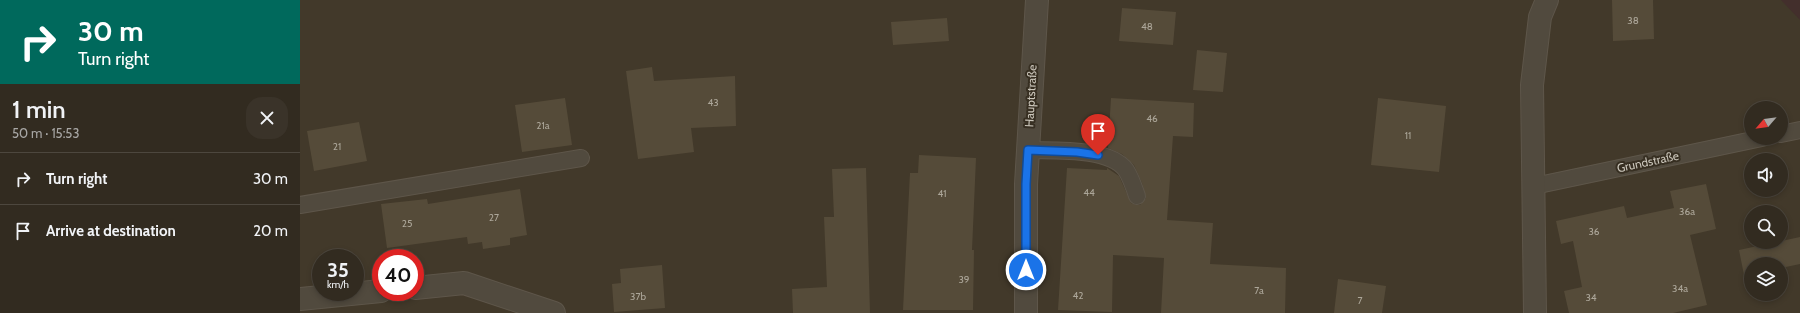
<!DOCTYPE html>
<meta charset="utf-8">
<style>
body{margin:0;font-family:Cabin,sans-serif;background:#3a3329;color:#f1f3f6;height:100vh;display:flex;flex-direction:column;font-size:15px;white-space:nowrap}
*{box-sizing:border-box;margin:0}
p{font-size:13px;color:#a8a7a5}
.icon{flex:none;width:22px;height:22px;fill:none;stroke:currentColor;stroke-width:2;stroke-linecap:round;stroke-linejoin:round}
.map{position:relative;flex:1;overflow:hidden}
.drawer{display:flex;flex-direction:column;background:#322b20;width:300px}
.drawer>*{flex:none}
.hud{background:#00695c;color:#fff;overflow:hidden}
.needle{width:26px;rotate:242deg}
.buttons{position:absolute;left:1444px;top:101px;display:grid;gap:8px}
.buttons a{display:grid;place-items:center;width:44px;height:44px;border-radius:50%;background:#322b20;box-shadow:0 2px 6px #0003,0 0 0 1px #4d473e;font-size:20px}
.speed{position:absolute;left:12px;top:249px;display:flex;gap:8px;font-size:20px;font-weight:700;text-align:center}
.speed>*{display:grid;place-content:center;width:52px;height:52px;border-radius:50%;background:#322b20;box-shadow:0 2px 6px #0003,0 0 0 1px #4d473e;line-height:1}
.speed small{font-size:10px;font-weight:400}
.speed .limit{border:6px solid #d22;background:#fff;color:#111}
.pin{position:absolute;display:grid;place-items:center;width:34px;height:34px;color:#fff;margin:-41px -17px;border-radius:50% 50% 50% 0;rotate:-45deg;box-shadow:0 0 4px #0007}
.pin .icon{rotate:45deg}
.me{position:absolute;width:44px;margin:-22px;rotate:0deg;stroke-linejoin:round;filter:drop-shadow(0 0 3px #0008)}
.turn{display:flex;align-items:center;gap:14px;height:84px;padding:0 12px;font-size:18px}
.turn .icon{width:52px;height:52px;stroke-width:2.5}
.turn b{display:block;font-size:28px;line-height:34px}
.round{display:grid;place-items:center;flex:none;width:42px;height:42px;border-radius:16px;background:#3a3329}
.overview{display:flex;align-items:center;justify-content:space-between;height:68px;padding:0 12px}
h1{font-size:24px;font-weight:600;line-height:30px}
ul{padding:0;list-style:none}
li{display:flex;align-items:center;gap:12px;height:52px;padding:0 12px;border-top:1px solid #4d473e}
li div{flex:1}
li b{display:block;font-size:15px}
li em{font-style:normal}
main{display:flex;flex:1;min-height:0}
.map>svg:first-child{display:block}
.green{fill:#432f2c}
.building{fill:#554b39}
.lines{fill:none;stroke-linecap:round;stroke-linejoin:round}
.service-casing{stroke:#5e564a;stroke-width:18}
.minor-casing{stroke:#5e564a;stroke-width:24}
.tertiary-casing{stroke:#5e564a;stroke-width:24}
.service{stroke:#514a3e;stroke-width:16}
.minor{stroke:#514a3e;stroke-width:22}
.tertiary{stroke:#514a3e;stroke-width:22}
.route-casing{stroke:#114b97;stroke-width:10}
.route{stroke:#1a73e8;stroke-width:7}
.labels{text-anchor:middle;stroke-width:4;stroke-linejoin:round;paint-order:stroke}
.number-label{font-size:10px;fill:#aca699}
.street-label{font-size:12px;fill:#cbc6bb;stroke:#372f22}
</style>
<main>
<section class="drawer">
<div class="hud">
<div class="turn"><svg class="icon" aria-label="right" viewBox="0 0 24 24"><path d="M7 20v-9h11M14 6l5 5-5 5"/></svg><div><b>30 m</b>Turn right</div></div>
</div>
<div class="overview"><div><h1>1 min</h1><p>50 m · 15:53</p></div><a class="round"><svg class="icon" aria-label="close" viewBox="0 0 24 24"><path d="M6 6l12 12M18 6L6 18"/></svg></a></div>
<ul>
<li><svg class="icon" aria-label="right" viewBox="0 0 24 24"><path d="M7 20v-9h11M14 6l5 5-5 5"/></svg><div><b>Turn right</b></div><em>30 m</em></li>
<li><svg class="icon" aria-label="arrive" viewBox="0 0 24 24"><path d="M6 21V4h12l-3 4 3 4H6"/></svg><div><b>Arrive at destination</b></div><em>20 m</em></li>
</ul>
</section>
<div class="map">
<svg width="1500" height="313" viewBox="0 0 1500 313">
<rect width="100%" height="100%" fill="#42392a"/>
<!-- green -->
<polygon class="green" points="1481,0 1500,0 1500,20"/>
<!-- building -->
<g class="building">
<polygon points="1312,0 1353,0 1354,39 1313,41"/>
<polygon points="822,8 876,12 873,45 819,41"/>
<polygon points="647,18 649,41 593,45 591,22"/>
<polygon points="897,50 927,53 923,92 893,90"/>
<polygon points="352,67 354,81 435,76 436,126 391,128 394,152 338,159 326,71"/>
<polygon points="265,98 272,145 222,152 215,105"/>
<polygon points="811,98 894,103 893,137 873,136 867,220 913,223 910,264 986,268 985,313 861,313 864,258 813,255 812,312 758,310 767,168 807,170 807,168 819,176 831,203 836,205 840,205 846,198 842,183 834,165 822,154 808,148"/>
<polygon points="1078,98 1146,106 1139,172 1071,165"/>
<polygon points="59,122 67,161 14,171 7,131"/>
<polygon points="619,155 676,158 672,250 674,250 673,310 603,310 610,173 618,173"/>
<polygon points="566,168 570,313 493,313 492,289 527,287 524,217 534,217 532,169"/>
<polygon points="1406,184 1416,229 1390,235 1407,305 1373,313 1269,313 1264,291 1282,287 1273,241 1261,244 1256,221 1324,206 1327,218 1374,208 1370,191"/>
<polygon points="220,189 227,235 210,238 210,245 183,249 182,242 168,244 167,237 87,248 81,204 127,199 128,204"/>
<polygon points="1500,237 1500,264 1481,268 1481,264 1451,264 1451,274 1444,275 1439,250"/>
<polygon points="362,265 365,308 314,312 312,284 321,283 320,269"/>
<polygon points="1038,279 1086,286 1082,313 1034,313"/>
</g>
<g class="lines">
<defs>
<g id="service">
<polyline points="1481,134 1500,130"/>
<path d="M728,150C753,151 809,147 826,170C831,178 834,187 837,196"/>
<polyline points="1234,186 1462,138"/>
<polyline points="0,205 281,158"/>
</g>
<g id="minor">
<polyline points="115,288 164,283 254,313"/>
<polyline points="0,299 81,291"/>
<polyline points="1235,313 1232,85 1240,17 1247,0"/>
</g>
<polyline id="tertiary" points="726,313 726,184 737,0"/>
</defs>
<!-- service casing -->
<use href="#service" class="service-casing"/>
<!-- minor casing -->
<use href="#minor" class="minor-casing"/>
<!-- tertiary casing -->
<use href="#tertiary" class="tertiary-casing"/>
<!-- service -->
<use href="#service" class="service"/>
<!-- minor -->
<use href="#minor" class="minor"/>
<!-- tertiary -->
<use href="#tertiary" class="tertiary"/>
</g>
<g class="lines">
<defs>
<polyline id="route" points="726,270 726,184 728,150 777,152 798,155"/>
</defs>
<!-- route casing -->
<use href="#route" class="route-casing"/>
<!-- route -->
<use href="#route" class="route"/>
</g>
<g class="labels">
<!-- number labels -->
<g class="number-label">
<text x="1333" y="24">38</text>
<text x="847" y="30">48</text>
<text x="413" y="106">43</text>
<text x="852" y="122">46</text>
<text x="243" y="129">21a</text>
<text x="1108" y="139">11</text>
<text x="37" y="150">21</text>
<text x="789" y="196">44</text>
<text x="642" y="197">41</text>
<text x="1387" y="215">36a</text>
<text x="194" y="221">27</text>
<text x="107" y="227">25</text>
<text x="1294" y="235">36</text>
<text x="664" y="283">39</text>
<text x="1380" y="292">34a</text>
<text x="959" y="294">7a</text>
<text x="778" y="299">42</text>
<text x="338" y="300">37b</text>
<text x="1291" y="301">34</text>
<text x="1060" y="304">7</text>
</g>
<!-- street labels -->
<g class="street-label">
<text transform="translate(731 96) rotate(-87)" y="4">Hauptstraße</text>
<text transform="translate(1348 162) rotate(-12)" y="4">Grundstraße</text>
</g>
</g>
</svg>
<div class="buttons">
<a><svg class="needle" viewBox="-14 -14 28 28"><path d="M0-13l5 13h-10z" fill="#e53935"/><path d="M0 13l5-13h-10z" fill="#a8a7a5"/></svg></a>
<a><svg class="icon" aria-label="sound" viewBox="0 0 24 24"><path d="M4 9h4l5-4v14l-5-4H4zM17 9q2 3 0 6"/></svg></a>
<a><svg class="icon" aria-label="search" viewBox="0 0 24 24"><circle cx="10" cy="10" r="6"/><path d="M15 15l6 6"/></svg></a>
<a><svg class="icon" aria-label="layers" viewBox="0 0 24 24"><path d="M12 4l9 5-9 5-9-5zM3 14l9 5 9-5"/></svg></a>
</div>
<div class="speed"><div>35<small>km/h</small></div><div class="limit">40</div></div>
<div class="pin" style="left:798px;top:155px;background:#d93025"><svg class="icon" aria-label="arrive" viewBox="0 0 24 24"><path d="M6 21V4h12l-3 4 3 4H6"/></svg></div>
<svg class="me" style="left:726px;top:270px" viewBox="-20 -20 40 40"><circle r="17" fill="#1a73e8" stroke="#fff" stroke-width="3"/><path d="M0-11L8 9 0 5-8 9z" fill="#fff"/></svg>
</div>
</main>
